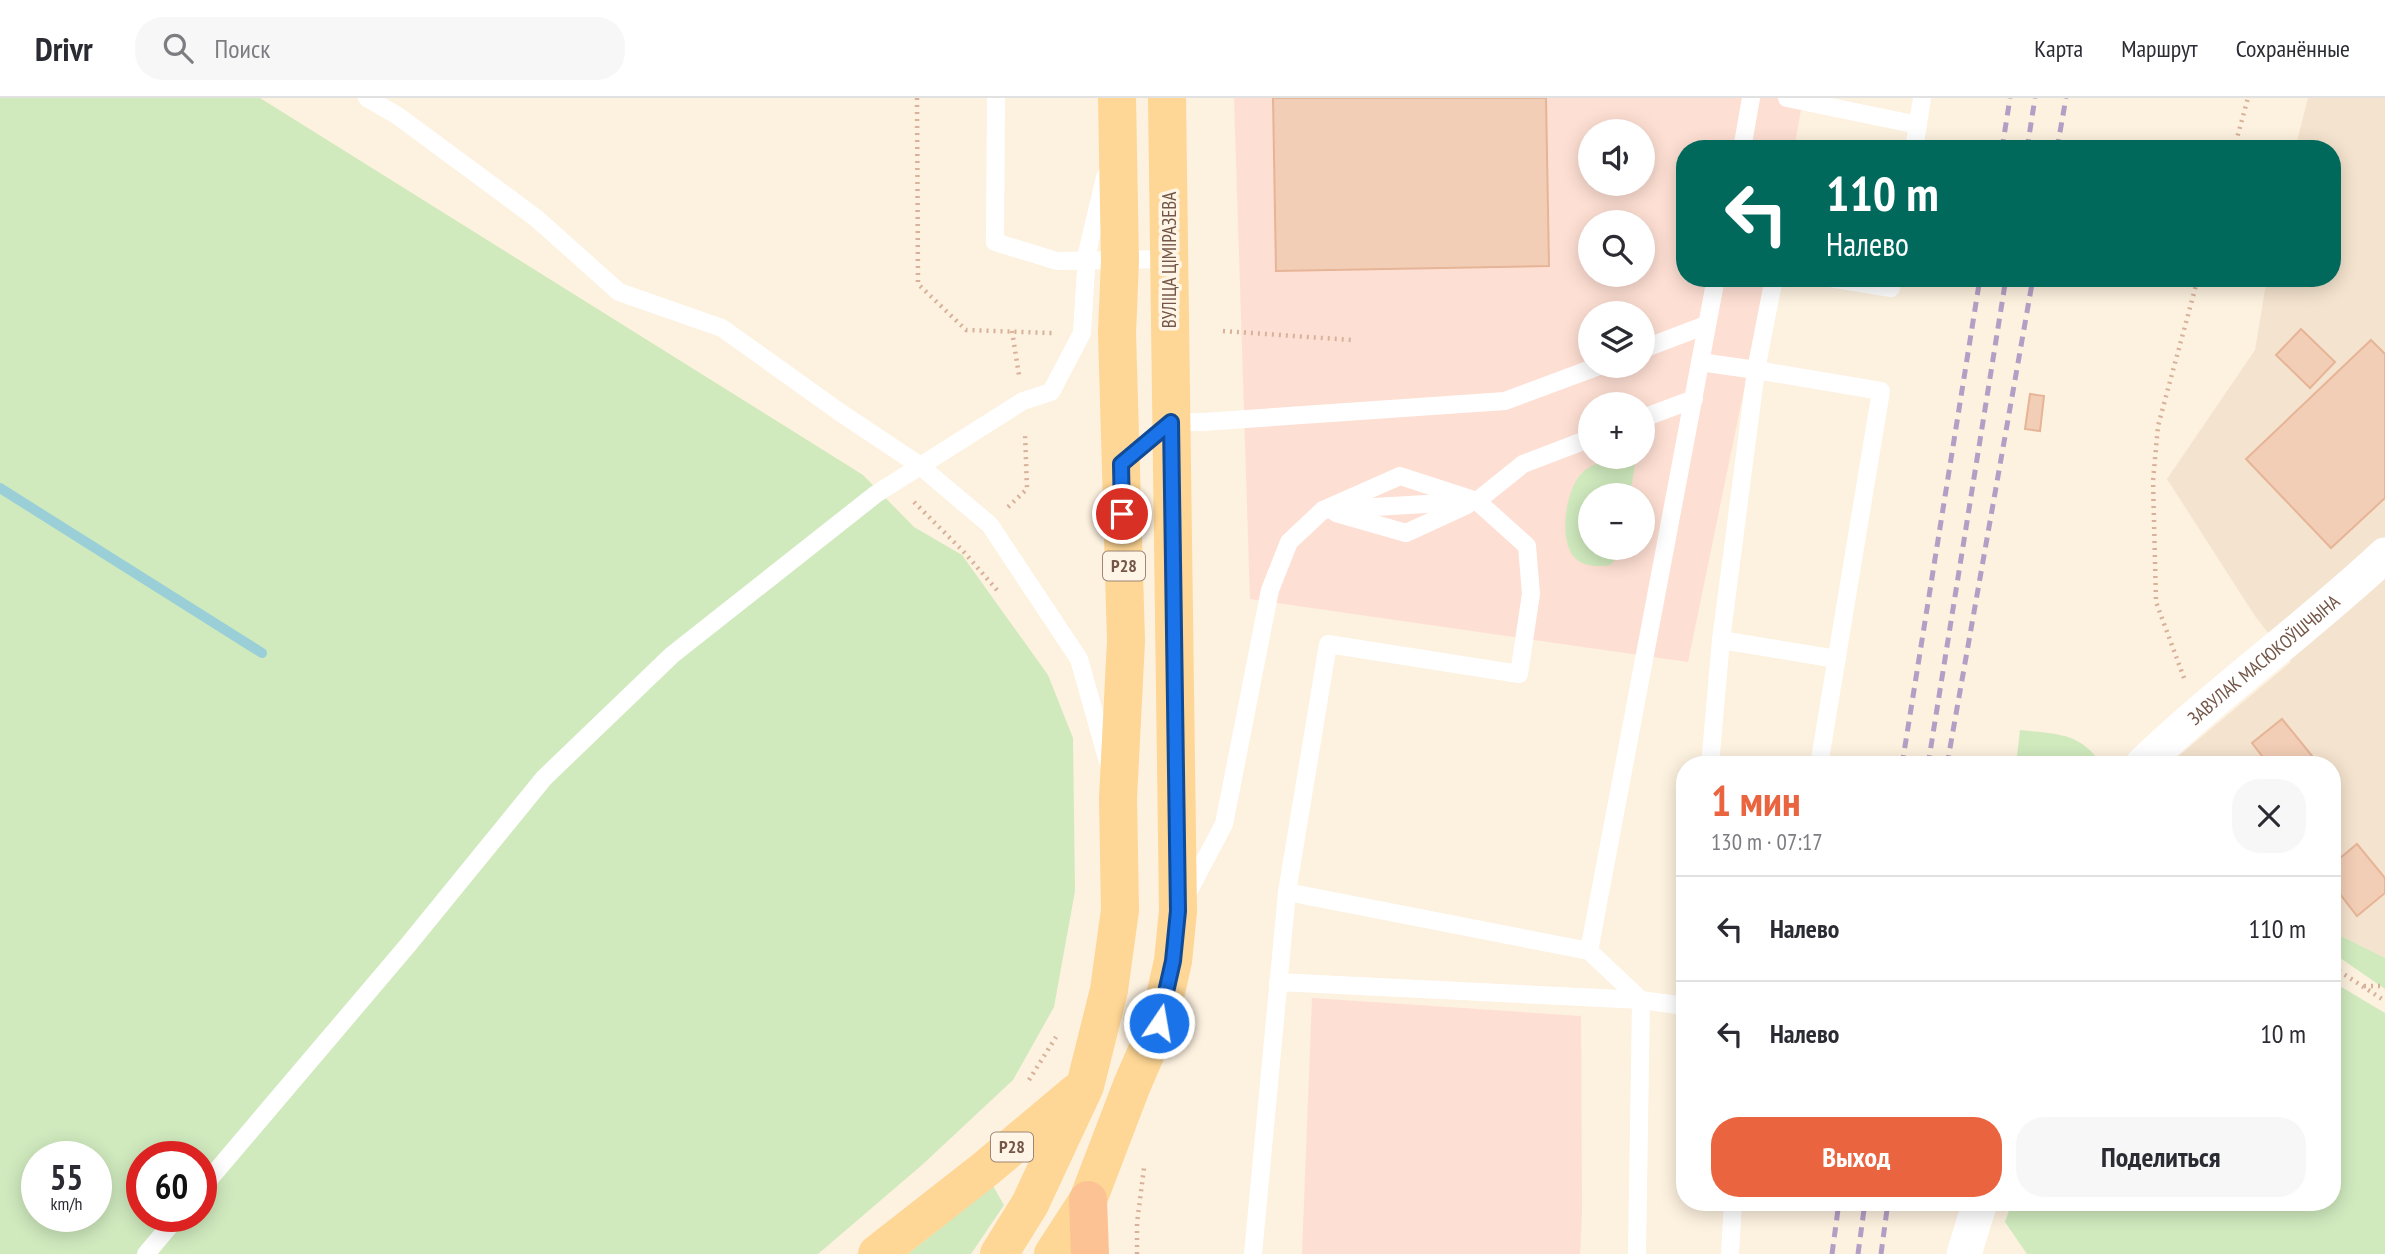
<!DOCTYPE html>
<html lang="ru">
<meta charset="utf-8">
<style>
body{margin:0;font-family:"PT Sans Narrow",sans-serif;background:#f7f7f7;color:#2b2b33;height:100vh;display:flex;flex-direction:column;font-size:26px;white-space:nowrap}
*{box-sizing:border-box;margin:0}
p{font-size:23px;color:#7c7c81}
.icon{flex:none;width:38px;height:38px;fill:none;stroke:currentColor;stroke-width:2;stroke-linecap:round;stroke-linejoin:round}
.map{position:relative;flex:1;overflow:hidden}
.panel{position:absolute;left:1676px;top:658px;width:665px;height:455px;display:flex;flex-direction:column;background:#fff;border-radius:28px;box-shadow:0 4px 18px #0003}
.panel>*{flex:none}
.banner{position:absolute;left:1676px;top:42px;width:665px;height:147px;border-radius:28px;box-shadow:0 4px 18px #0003;background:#00695c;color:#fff;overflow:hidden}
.buttons{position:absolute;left:1578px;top:21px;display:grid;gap:14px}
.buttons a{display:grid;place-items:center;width:77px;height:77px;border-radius:50%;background:#fff;box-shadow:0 4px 18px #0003;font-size:35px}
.speed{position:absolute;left:21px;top:1043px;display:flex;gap:14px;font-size:35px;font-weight:700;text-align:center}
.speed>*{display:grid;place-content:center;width:91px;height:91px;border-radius:50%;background:#fff;box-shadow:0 4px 18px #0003;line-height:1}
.speed small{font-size:18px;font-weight:400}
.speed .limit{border:10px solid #d22;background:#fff;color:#111}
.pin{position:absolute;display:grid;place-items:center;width:60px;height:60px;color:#fff;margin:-30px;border:4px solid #fff;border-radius:50%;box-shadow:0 2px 7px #0007}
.me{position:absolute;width:77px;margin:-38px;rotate:12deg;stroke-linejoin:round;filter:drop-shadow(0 0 5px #0008)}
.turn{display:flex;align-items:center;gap:24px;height:147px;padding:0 35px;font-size:32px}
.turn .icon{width:91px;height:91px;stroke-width:2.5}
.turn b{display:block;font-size:49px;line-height:60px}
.round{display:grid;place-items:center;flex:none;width:74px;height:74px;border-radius:28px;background:#f7f7f7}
.summary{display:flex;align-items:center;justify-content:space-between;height:119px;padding:0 35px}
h1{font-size:42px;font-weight:600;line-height:52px;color:#eb6440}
.cta{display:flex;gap:14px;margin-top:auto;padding:14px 35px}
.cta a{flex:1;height:80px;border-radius:28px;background:#eb6440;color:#fff;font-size:28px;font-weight:600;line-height:80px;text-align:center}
.cta a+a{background:#f7f7f7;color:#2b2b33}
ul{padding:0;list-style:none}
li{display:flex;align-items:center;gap:21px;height:105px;padding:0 35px;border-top:2px solid #e1e1e2}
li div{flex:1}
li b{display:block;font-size:26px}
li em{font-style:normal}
header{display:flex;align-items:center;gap:42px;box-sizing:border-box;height:98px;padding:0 35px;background:#fff;border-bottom:2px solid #e1e1e2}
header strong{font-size:33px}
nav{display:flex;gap:38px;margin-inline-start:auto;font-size:24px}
.search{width:490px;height:63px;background:#f7f7f7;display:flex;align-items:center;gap:18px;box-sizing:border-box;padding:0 24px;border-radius:28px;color:#7c7c81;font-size:26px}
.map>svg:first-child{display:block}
.residential{fill:#f4e3ce}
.commercial{fill:#fedfd3;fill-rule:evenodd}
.green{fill:#d0eabe;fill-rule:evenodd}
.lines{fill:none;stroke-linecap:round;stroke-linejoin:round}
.stream{stroke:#9acfd8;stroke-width:10}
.building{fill:#f3ceb6;stroke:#e6b496;stroke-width:2}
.path{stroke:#d7b19a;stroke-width:4.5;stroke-dasharray:2 5;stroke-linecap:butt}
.service{stroke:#fff;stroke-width:18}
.minor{stroke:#fff;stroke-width:35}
.primary{stroke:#fed695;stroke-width:38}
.trunk{stroke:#fcc294;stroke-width:38}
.rail{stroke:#b39fc5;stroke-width:5;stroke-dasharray:10 7;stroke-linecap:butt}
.route-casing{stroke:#114b97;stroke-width:18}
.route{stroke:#1a73e8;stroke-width:12}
.labels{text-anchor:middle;stroke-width:7;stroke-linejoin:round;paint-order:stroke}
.shield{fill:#fff5e6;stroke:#9e8677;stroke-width:2}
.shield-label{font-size:18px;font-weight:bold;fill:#745647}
.street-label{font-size:19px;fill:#745647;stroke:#fff5e6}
</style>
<header>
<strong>Drivr</strong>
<div class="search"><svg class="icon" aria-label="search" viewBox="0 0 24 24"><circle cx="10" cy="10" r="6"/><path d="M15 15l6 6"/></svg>Поиск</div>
<nav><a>Карта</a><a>Маршрут</a><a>Сохранённые</a></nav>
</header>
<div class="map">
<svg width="2385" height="1156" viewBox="0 0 2385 1156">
<rect width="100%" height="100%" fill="#fdf1df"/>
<!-- residential -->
<polygon class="residential" points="2308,0 2385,0 2385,860 2333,834 2333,667 2168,667 2291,564 2255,518 2167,381 2255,252 2267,180 2333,180 2333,51 2295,51"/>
<!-- commercial -->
<g class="commercial">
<path d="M1234,0H1803L1794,51H1685V180H1767L1688,564L1250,501ZM1591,33H1643V86H1591ZM1591,124H1643V177H1591ZM1591,215H1643V268H1591ZM1591,306H1643V359H1591ZM1591,397H1643V450H1591Z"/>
<polygon points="1312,900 1581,918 1582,1112 1580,1156 1302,1156"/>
</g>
<!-- green -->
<g class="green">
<path d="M0,0H260L863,377L914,429L962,457L1048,577L1073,640L1075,793L1054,909L1013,982L922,1067L818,1156H0ZM37,1059H96V1118H37ZM142,1059H201V1118H142Z"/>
<path d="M1612,361L1635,366L1630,397H1591V450H1622L1621,456L1610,467C1599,469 1583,469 1574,459C1558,441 1566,390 1582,375C1589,367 1603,364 1612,361Z"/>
<path d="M2020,632C2056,636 2081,634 2102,667H2016Z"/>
<polygon points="2333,834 2385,860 2385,891 2333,855"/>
<polygon points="2333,884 2385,915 2385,1156 2027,1156 2005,1124 2012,1104 2333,1104"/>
<polygon points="993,1088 1004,1107 971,1156 908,1156"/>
</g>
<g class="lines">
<!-- stream -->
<polyline class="stream" points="0,390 262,555"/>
</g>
<!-- building -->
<g class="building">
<polygon points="1273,0 1546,0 1549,168 1276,173"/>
<polygon points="2301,231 2335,264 2310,290 2276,257"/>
<polygon points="2371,242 2385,256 2385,400 2331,450 2246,361"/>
<polygon points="2030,296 2044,298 2040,333 2025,331"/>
<polygon points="2282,621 2317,664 2314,667 2269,667 2252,645"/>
<polygon points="2357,746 2385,780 2385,795 2357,818 2333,787 2333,766"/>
</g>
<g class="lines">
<!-- path -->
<g class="path">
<polyline points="917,0 918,186 966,232 1052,235"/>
<polyline points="2234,51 2248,0"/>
<polyline points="1012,233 1019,277"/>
<polyline points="1223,233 1351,242"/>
<polyline points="914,404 963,453 997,492"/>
<polyline points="1008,409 1027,391 1025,335"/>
<polyline points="2184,580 2156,504 2153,383 2158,328 2198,180"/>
<polyline points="2333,869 2385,903"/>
<polyline points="2364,888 2385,888"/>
<polyline points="1029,982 1056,939"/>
<polyline points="1137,1156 1137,1125 1144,1070"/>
</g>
<!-- service -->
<g class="service">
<polyline points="367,0 398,18 536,120 619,194 722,230 841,315 919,367 990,427 1079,561 1108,664"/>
<polyline points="996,0 995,144 1057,163 1168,161"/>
<polyline points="1787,0 1918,27"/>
<polyline points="1742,51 1751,0"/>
<polyline points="1914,51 1922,0"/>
<polyline points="1830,180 1891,190 1893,180"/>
<polyline points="1643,251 1706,227"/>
<polyline points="1700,264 1756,272 1774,180"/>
<polyline points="1643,320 1694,301"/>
<polyline points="1123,364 1171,324 1203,324 1505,303 1599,268"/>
<polyline points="1323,412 1400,378 1477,403 1527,448 1531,496 1519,576 1328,546 1287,794 1589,853 1716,180"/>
<polyline points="1336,415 1406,435 1467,407"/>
<polyline points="1721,542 1756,272 1881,293 1819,667"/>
<polyline points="1710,667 1721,542 1837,561"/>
<polyline points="1186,798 1224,726 1270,492 1289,444 1323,412 1477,403 1523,366 1591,340"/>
<polyline points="1589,853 1641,902 1685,908"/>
<polyline points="1278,884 1641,902 1637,1156"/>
<polyline points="201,1091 408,847 544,680 672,557 876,396 1023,303 1051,294 1082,235 1087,155 1105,79"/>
<polyline points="146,1156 178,1118"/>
<polyline points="1253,1156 1287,794"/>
<polyline points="1730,1156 1733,1104"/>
</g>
<!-- minor -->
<g class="minor">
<path id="s1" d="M2142,667C2219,593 2307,530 2385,457"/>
<polyline points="1964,1156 1980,1104"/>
</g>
<!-- primary -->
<g class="primary">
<polyline points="877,1156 983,1073 1077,994"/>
<polyline points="999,1156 1030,1106 1085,988 1109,892 1120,812 1118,700 1126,543 1117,235 1120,163 1117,0"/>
<polyline points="1053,1156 1088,1102 1132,987 1159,925 1173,863 1178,813 1167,0"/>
</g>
<!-- trunk -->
<polyline class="trunk" points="1088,1102 1090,1156"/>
<!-- rail -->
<g class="rail">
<polyline points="2002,51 2010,0"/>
<polyline points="2027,51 2035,0"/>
<polyline points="2057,51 2066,0"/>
<polyline points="1902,667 1980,180"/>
<polyline points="1928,667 2006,180"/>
<polyline points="1947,667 2033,180"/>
<polyline points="1832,1156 1839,1104"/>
<polyline points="1858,1156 1865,1104"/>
<polyline points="1881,1156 1888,1104"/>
</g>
</g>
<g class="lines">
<defs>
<polyline id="route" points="1122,416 1121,366 1171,324 1178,813 1173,863 1159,925"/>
</defs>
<!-- route casing -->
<use href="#route" class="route-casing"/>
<!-- route -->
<use href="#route" class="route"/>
</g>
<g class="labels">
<!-- shield labels -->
<g class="shield">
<rect x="1103" y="453.5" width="42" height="29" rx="5"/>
<rect x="991" y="1034.5" width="42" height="29" rx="5"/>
</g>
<g class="shield-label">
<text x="1124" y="474">Р28</text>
<text x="1012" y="1055">Р28</text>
</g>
<!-- street labels -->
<g class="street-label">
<text transform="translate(1169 162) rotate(-90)" y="7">ВУЛІЦА ЦІМІРАЗЕВА</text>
<text dy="7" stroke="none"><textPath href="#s1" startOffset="161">ЗАВУЛАК МАСЮКОЎШЧЫНА</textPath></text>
</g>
</g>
</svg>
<div class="buttons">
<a><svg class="icon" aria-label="sound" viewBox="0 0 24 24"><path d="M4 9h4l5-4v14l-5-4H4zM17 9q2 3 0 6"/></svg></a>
<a><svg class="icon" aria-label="search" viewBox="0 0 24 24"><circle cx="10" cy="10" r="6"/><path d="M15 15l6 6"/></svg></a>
<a><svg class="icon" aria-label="layers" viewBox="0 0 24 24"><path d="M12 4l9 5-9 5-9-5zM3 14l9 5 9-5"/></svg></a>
<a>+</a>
<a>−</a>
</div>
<div class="speed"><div>55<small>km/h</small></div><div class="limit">60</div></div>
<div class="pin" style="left:1122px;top:416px;background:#d93025"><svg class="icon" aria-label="arrive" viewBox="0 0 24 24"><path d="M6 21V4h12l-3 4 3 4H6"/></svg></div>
<svg class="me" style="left:1159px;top:925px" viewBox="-20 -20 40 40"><circle r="17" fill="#1a73e8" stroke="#fff" stroke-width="3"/><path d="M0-11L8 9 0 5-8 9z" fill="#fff"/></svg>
<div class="banner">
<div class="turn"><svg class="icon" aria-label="left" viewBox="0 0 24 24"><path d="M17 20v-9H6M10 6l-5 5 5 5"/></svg><div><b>110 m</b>Налево</div></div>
</div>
<section class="panel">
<div class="summary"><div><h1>1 мин</h1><p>130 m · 07:17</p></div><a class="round"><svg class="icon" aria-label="close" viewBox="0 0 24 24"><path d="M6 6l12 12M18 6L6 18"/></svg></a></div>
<ul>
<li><svg class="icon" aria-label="left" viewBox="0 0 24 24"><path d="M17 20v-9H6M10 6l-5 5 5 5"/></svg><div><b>Налево</b></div><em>110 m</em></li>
<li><svg class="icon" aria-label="left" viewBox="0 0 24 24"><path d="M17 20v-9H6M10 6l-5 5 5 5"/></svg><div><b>Налево</b></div><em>10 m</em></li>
</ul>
<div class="cta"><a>Выход</a><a>Поделиться</a></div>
</section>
</div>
